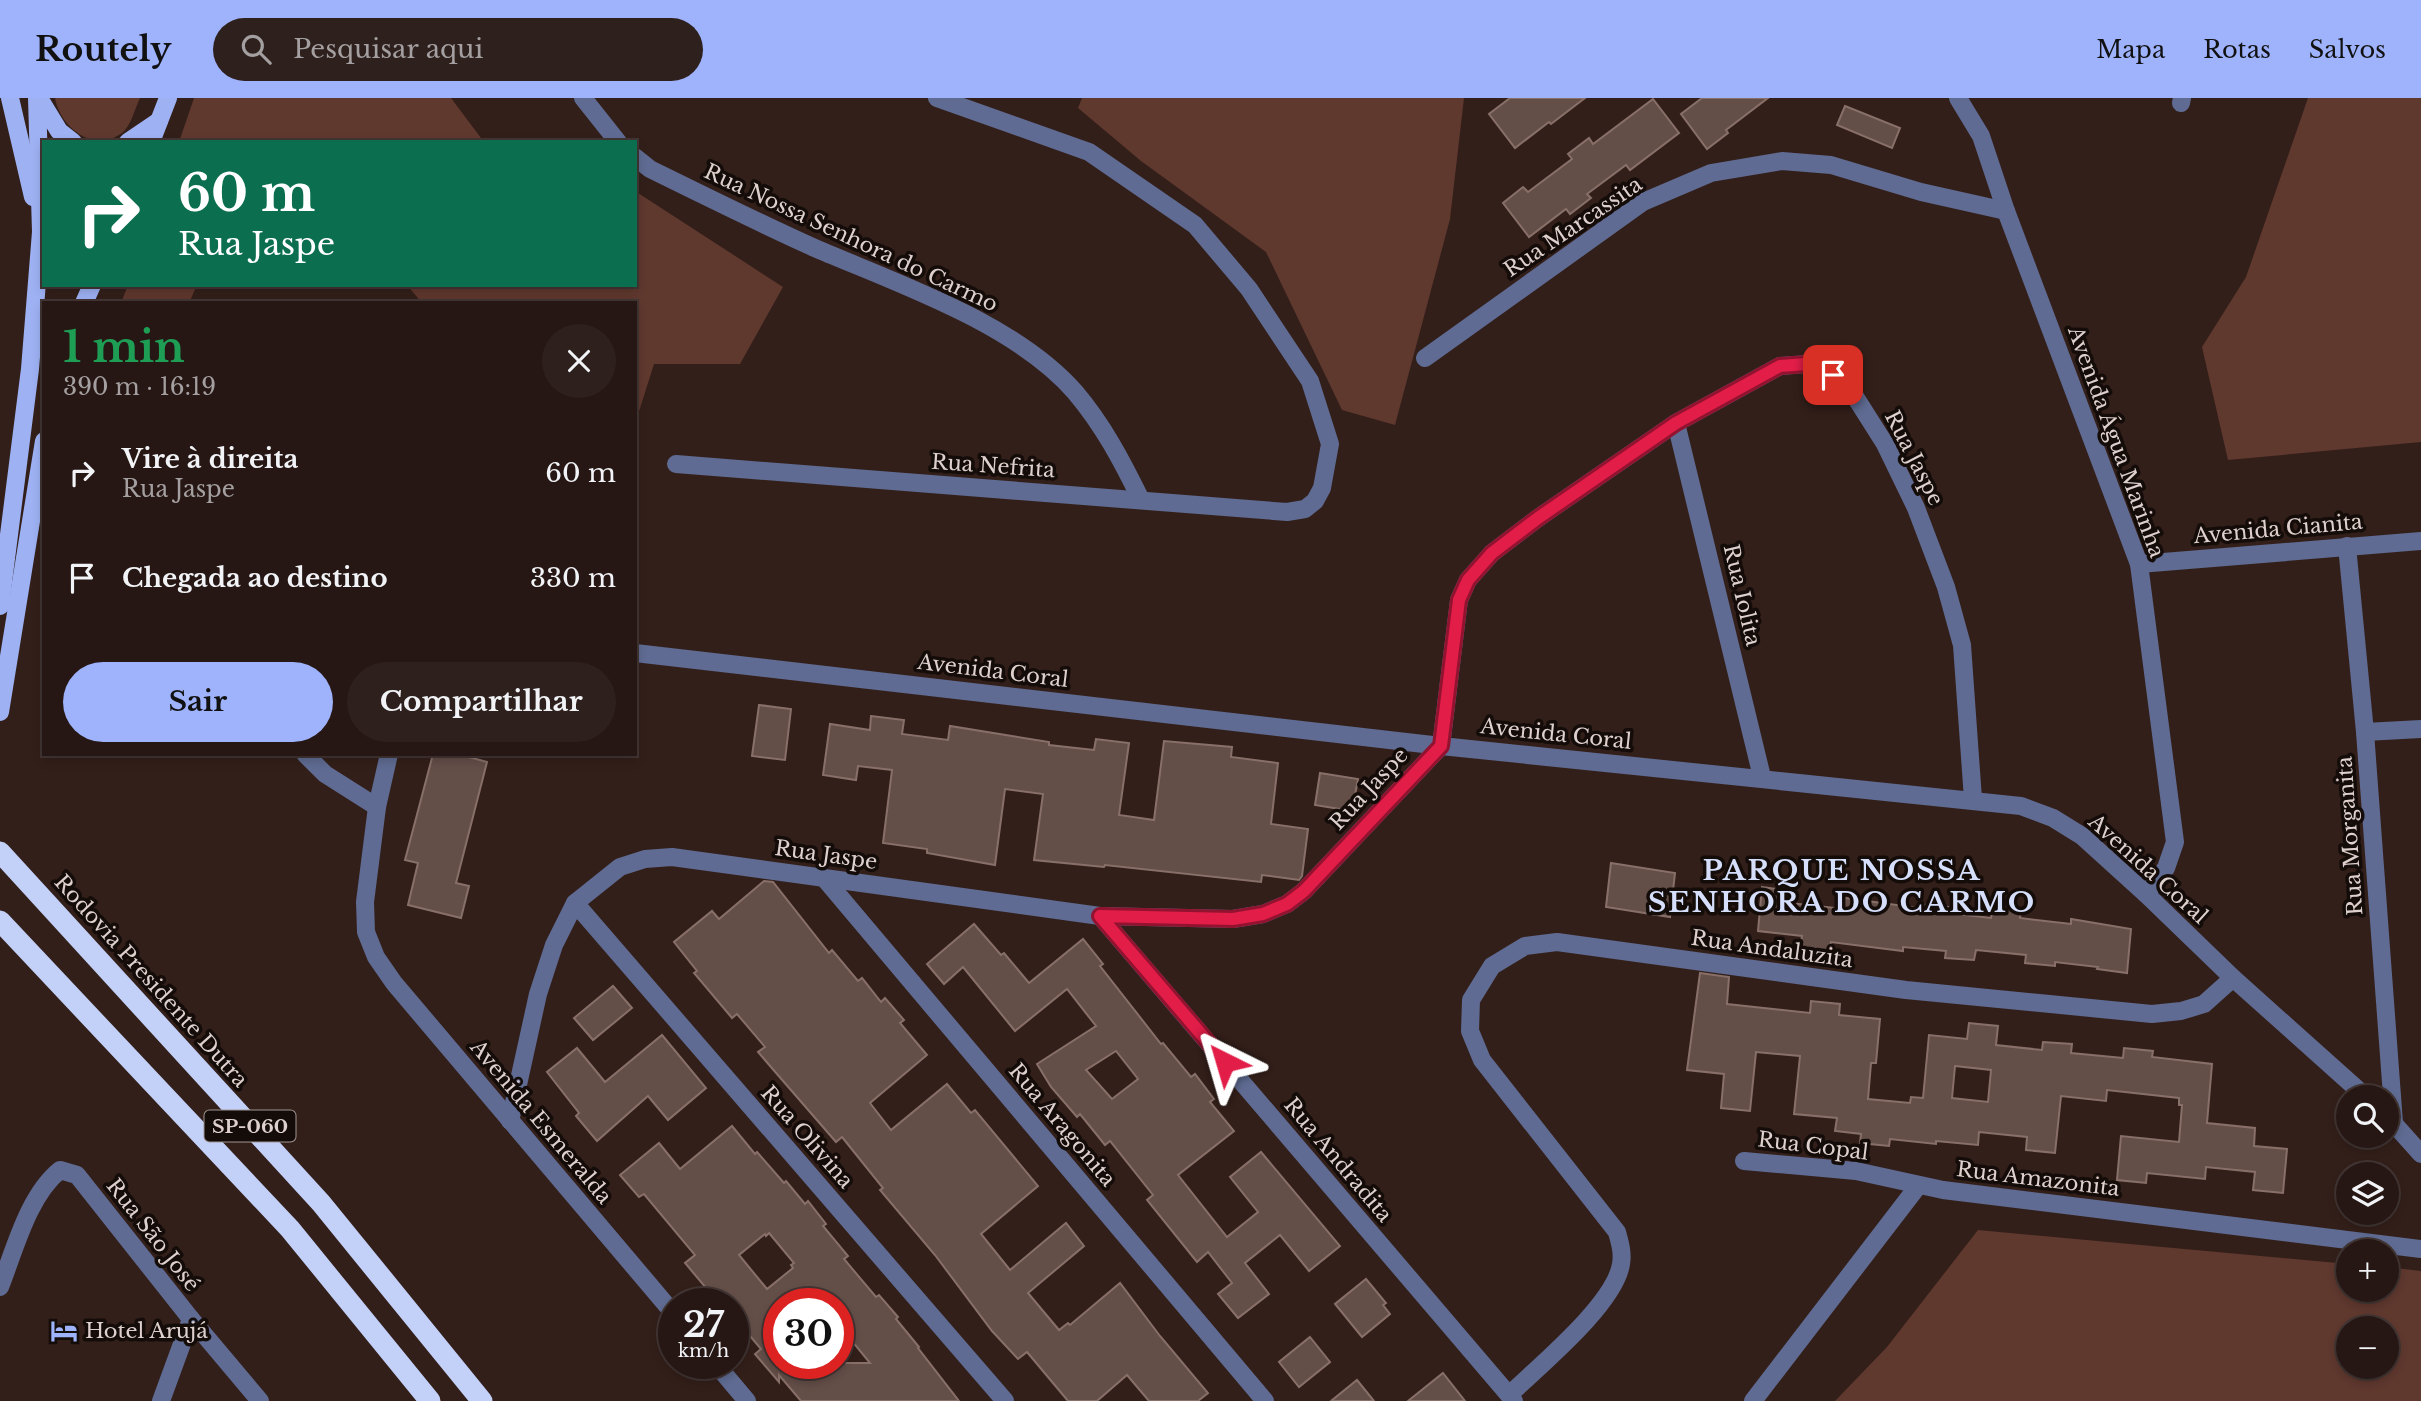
<!DOCTYPE html>
<html lang="pt">
<meta charset="utf-8">
<style>
body{margin:0;font-family:"Libre Baskerville",serif;background:#2e201d;color:#f1f3f6;height:100vh;display:flex;flex-direction:column;font-size:26px;white-space:nowrap}
*{box-sizing:border-box;margin:0}
p{font-size:23px;color:#a49fa0}
.icon{flex:none;width:38px;height:38px;fill:none;stroke:currentColor;stroke-width:2;stroke-linecap:round;stroke-linejoin:round}
.map{position:relative;flex:1;overflow:hidden}
.sheet{position:absolute;left:42px;top:203px;width:595px;height:455px;display:flex;flex-direction:column;background:#261714;border-radius:0px;box-shadow:0 4px 10px #0003,0 0 0 2px #423634}
.sheet>*{flex:none}
.banner{position:absolute;left:42px;top:42px;width:595px;height:147px;border-radius:0px;box-shadow:0 4px 10px #0003,0 0 0 2px #423634;background:#0b6e4f;color:#fff;overflow:hidden}
.fabs{position:absolute;left:2336px;top:987px;display:grid;gap:14px}
.fabs a{display:grid;place-items:center;width:63px;height:63px;border-radius:50%;background:#261714;box-shadow:0 4px 10px #0003,0 0 0 2px #423634;font-size:35px}
.speed{position:absolute;left:658px;top:1190px;display:flex;gap:14px;font-size:35px;font-weight:700;text-align:center}
.speed>*{display:grid;place-content:center;width:91px;height:91px;border-radius:50%;background:#261714;box-shadow:0 4px 10px #0003,0 0 0 2px #423634;line-height:1}
.speed small{font-size:18px;font-weight:400}
.speed .limit{border:10px solid #d22;background:#fff;color:#111}
.pin{position:absolute;display:grid;place-items:center;width:60px;height:60px;color:#fff;margin:-30px;border-radius:14px;box-shadow:0 4px 10px #0006}
.me{position:absolute;width:77px;margin:-38px;rotate:320deg;stroke-linejoin:round;filter:drop-shadow(0 0 5px #0008)}
.turn{display:flex;align-items:center;gap:24px;height:147px;padding:0 21px;font-size:32px}
.turn .icon{width:91px;height:91px;stroke-width:2.5}
.turn b{display:block;font-size:49px;line-height:60px}
.round{display:grid;place-items:center;flex:none;width:74px;height:74px;border-radius:37px;background:#2e201d}
.head{display:flex;align-items:center;justify-content:space-between;height:119px;padding:0 21px}
h1{font-size:42px;font-weight:800;line-height:52px;color:#1e9e55}
.primary-button{display:flex;gap:14px;margin-top:auto;padding:14px 21px}
.primary-button a{flex:1;height:80px;border-radius:42px;background:#9fb3fd;color:#111;font-size:28px;font-weight:800;line-height:80px;text-align:center}
.primary-button a+a{background:#2e201d;color:#f1f3f6}
ul{padding:0;list-style:none}
li{display:flex;align-items:center;gap:21px;height:105px;padding:0 21px}
li div{flex:1}
li b{display:block;font-size:26px}
li em{font-style:normal}
header{display:flex;align-items:center;gap:42px;box-sizing:border-box;height:98px;padding:0 35px;background:#9fb3fd;color:#111}
header strong{font-size:33px}
nav{display:flex;gap:38px;margin-inline-start:auto;font-size:24px}
.search{width:490px;height:63px;background:#2e201d;display:flex;align-items:center;gap:18px;box-sizing:border-box;padding:0 24px;border-radius:38px;color:#a49fa0;font-size:26px}
.map>svg:first-child{display:block}
.green{fill:#5f382e;fill-rule:evenodd}
.building{fill:#644e48;stroke:#887069;stroke-width:2;fill-rule:evenodd}
.lines{fill:none;stroke-linecap:round;stroke-linejoin:round}
.minor{stroke:#5f6b92;stroke-width:18}
.major{stroke:#9eb1f3;stroke-width:18}
.highway{stroke:#c3d0f8;stroke-width:21}
.route-casing{stroke:#92132f;stroke-width:18}
.route{stroke:#e11d48;stroke-width:12}
.labels{text-anchor:middle;stroke-width:7;stroke-linejoin:round;paint-order:stroke}
.shield{fill:#140c09;stroke:#a19592;stroke-width:2}
.shield-label{font-size:19px;font-weight:bold;fill:#ded0cd}
.street-label{font-size:21px;fill:#ded0cd;stroke:#140c09}
.poi-label{font-size:21px;fill:#ded0cd;stroke:#140c09;text-anchor:start}
.district-label{font-size:28px;font-weight:bold;letter-spacing:2px;fill:#d5defb;stroke:#140c09}
</style>
<header>
<strong>Routely</strong>
<div class="search"><svg class="icon" aria-label="search" viewBox="0 0 24 24"><circle cx="10" cy="10" r="6"/><path d="M15 15l6 6"/></svg>Pesquisar aqui</div>
<nav><a>Mapa</a><a>Rotas</a><a>Salvos</a></nav>
</header>
<div class="map">
<svg width="2421" height="1303" viewBox="0 0 2421 1303">
<rect width="100%" height="100%" fill="#331f1a"/>
<!-- green -->
<g class="green">
<path d="M55,0H140C135,10 131,28 122,35C93,56 60,29 55,0Z"/>
<polygon points="194,0 451,0 484,44 179,44"/>
<polygon points="1082,0 1464,0 1450,121 1395,327 1342,312 1266,154 1141,63 1078,10"/>
<polygon points="2308,0 2421,0 2421,344 2228,362 2202,249 2246,179"/>
<polygon points="635,93 783,189 740,266 654,266 635,326 635,205 422,205 407,187 635,187"/>
<polygon points="128,187 197,187 189,205 121,205"/>
<path d="M1978,1132L2348,1166V1192H2387V1169L2421,1173V1303H1835L1887,1249ZM2348,1230H2387V1269H2348Z"/>
</g>
<!-- building -->
<g class="building">
<polygon points="1510,0 1585,0 1551,26 1549,24 1515,50 1489,16"/>
<polygon points="1702,0 1768,0 1726,32 1728,35 1707,51 1681,16"/>
<polygon points="1653,1 1679,35 1630,72 1626,67 1587,96 1591,100 1570,116 1566,111 1529,139 1503,105 1523,89 1528,94 1572,61 1568,56 1589,40 1593,46"/>
<polygon points="1845,8 1900,30 1892,50 1837,27"/>
<polygon points="759,607 791,611 785,662 752,658"/>
<polygon points="871,618 904,622 902,636 948,642 950,628 1049,644 1049,647 1094,652 1096,641 1129,645 1119,717 1154,722 1164,643 1232,649 1231,659 1278,665 1271,726 1308,731 1302,778 1299,782 1262,777 1261,784 1105,767 1104,769 1034,762 1043,696 1005,691 995,767 927,755 927,751 883,745 892,672 858,668 856,682 823,677 830,626 870,632"/>
<polygon points="433,656 458,656 487,664 456,785 469,788 461,820 408,807 418,765 405,762"/>
<polygon points="1320,675 1358,681 1352,713 1315,707"/>
<polygon points="1611,765 1675,775 1670,819 1606,809"/>
<polygon points="764,783 773,784 829,855 832,852 858,883 862,880 881,904 885,900 904,922 900,925 927,957 870,1005 891,1032 947,986 971,1015 975,1012 1038,1088 981,1136 1010,1172 1066,1125 1084,1148 1028,1195 1059,1232 1068,1225 1070,1227 1120,1185 1160,1238 1208,1295 1198,1303 1149,1303 1127,1277 1097,1303 1068,1303 1027,1254 1018,1261 992,1233 935,1157 880,1092 883,1090 842,1039 836,1044 777,976 758,954 765,949 737,916 732,920 694,875 697,873 674,844 712,813 719,821"/>
<polygon points="1762,789 1791,793 1790,805 1844,811 1845,800 1918,810 1919,806 1948,809 1948,815 1991,820 1992,809 2021,813 2020,820 2071,826 2071,821 2131,831 2127,875 2097,871 2098,869 2055,864 2055,868 2025,865 2026,857 1976,852 1974,862 1945,860 1946,853 1903,849 1903,853 1831,844 1830,854 1800,851 1802,838 1758,833"/>
<path d="M974,826L1001,857L1004,855L1029,885L1083,841L1103,866L1100,868L1161,946L1163,945L1191,979L1195,976L1214,1001L1210,1004L1234,1033L1178,1077L1227,1139L1258,1114L1230,1079L1261,1054L1340,1148L1309,1173L1280,1137L1245,1165L1269,1196L1238,1220L1218,1196L1232,1185L1208,1154L1197,1164L1147,1102L1153,1097L1110,1043L1105,1047L1080,1016L1077,1019L1051,989L1037,966L1096,928L1067,891L1015,933L963,869L944,886L927,866ZM1116,953L1138,981L1112,1001L1086,972Z"/>
<path d="M1700,875L1729,879L1727,906L1810,915L1811,903L1840,906L1839,917L1880,921L1876,965H1871L1868,1001L1910,1005L1911,999L1923,1000L1929,937L1967,941L1969,925L1998,928L1996,947L2042,952L2043,944L2072,946L2071,955L2123,960L2124,950L2153,953L2152,959L2212,966L2207,1025L2255,1030L2254,1048L2287,1051L2283,1095L2253,1092L2255,1074L2206,1069L2205,1081L2147,1075L2146,1085L2117,1082L2121,1038L2179,1044L2182,1007H2179V1000L2107,992L2106,1003L2061,998L2055,1055L2026,1052L2027,1039L1979,1034L1978,1047L1936,1043V1046L1890,1041L1889,1048L1860,1045L1861,1036L1835,1033L1837,1020L1794,1016L1800,958L1756,954L1750,1013L1721,1010L1724,976L1687,972ZM1955,968L1991,972L1988,1004L1952,1000Z"/>
<polygon points="613,888 632,910 593,942 574,920"/>
<polygon points="662,937 706,990 668,1022 648,998 597,1043 576,1018 579,1015 547,974 577,950 605,984"/>
<path d="M732,1028L755,1056L757,1054L784,1085L786,1083L805,1106L808,1103L826,1126L823,1128L848,1158L844,1161L876,1199L879,1197L898,1219L896,1221L919,1249L918,1250L959,1303H801L779,1277V1284L755,1256L761,1251L733,1218V1206H714L704,1193L707,1191L685,1165L695,1157L644,1096L639,1099L620,1077L659,1045L680,1071ZM769,1135L794,1165L791,1167L793,1170L767,1191L739,1157L765,1136L766,1138ZM779,1206H838V1226L870,1265H779Z"/>
<polygon points="1366,1181 1386,1205 1383,1207 1390,1216 1362,1239 1335,1206"/>
<polygon points="1310,1239 1330,1264 1299,1289 1279,1264"/>
<polygon points="1443,1275 1465,1303 1408,1303"/>
<polygon points="1357,1282 1374,1303 1331,1303"/>
</g>
<g class="lines">
<!-- minor -->
<g class="minor">
<polyline points="583,0 618,44"/>
<polyline points="1958,0 1981,38 2006,113 2139,466 2175,744 2166,770 2146,796"/>
<polyline points="2181,5 2182,0"/>
<path d="M635,59L650,71C705,98 761,126 817,151C899,186 1016,226 1075,294C1103,327 1122,363 1141,402"/>
<polyline points="1425,260 1643,104 1711,75 1782,63 1831,67 1921,94 2006,113"/>
<polyline points="1676,325 1762,679"/>
<polyline points="676,366 1287,414 1305,411 1315,403 1322,390 1330,346 1310,283 1249,191 1195,127 1089,54 937,0"/>
<polyline points="2347,448 2365,634 2394,1025"/>
<polyline points="2139,466 2421,443"/>
<polyline points="635,555 1441,648 2021,708 2053,720 2082,738 2146,796 2233,880 2366,999"/>
<polyline points="2365,634 2421,631"/>
<polyline points="305,656 325,676 377,709"/>
<polyline points="389,656 377,709 365,804 366,834 376,859 394,885 674,1216"/>
<polyline points="824,780 1265,1303"/>
<polyline points="575,805 1005,1303"/>
<polyline points="1100,818 1514,1303"/>
<polyline points="2387,1018 2421,1056"/>
<polyline points="510,1023 538,896 554,847 575,805 620,769 645,761 672,759 1100,818 1233,821 1263,816 1287,806 1304,793 1441,648 1459,502 1468,482 1492,455 1538,420 1676,325 1780,268 1807,266 1833,277 1854,297 1885,346 1916,410 1946,489 1962,547 1973,701"/>
<polyline points="1744,1063 1856,1073 1943,1092 2421,1151"/>
<path d="M0,1189C15,1151 28,1098 60,1072L77,1077L191,1221L260,1303"/>
<polyline points="715,1265 747,1303"/>
<path d="M1509,1297C1539,1268 1615,1206 1621,1166C1623,1155 1620,1145 1617,1134L1482,962L1470,933L1471,902L1492,868L1525,848L1557,844L1906,892L2152,916L2181,913L2204,906L2233,880"/>
<polyline points="161,1303 191,1221"/>
<polyline points="1753,1303 1918,1088"/>
</g>
<!-- major -->
<g class="major">
<polyline points="10,0 33,99"/>
<polyline points="39,0 59,33 73,44"/>
<polyline points="128,44 159,23"/>
<polyline points="151,44 168,0"/>
<polyline points="84,205 92,187"/>
<polyline points="0,508 30,271 41,134 37,0"/>
<polyline points="0,614 44,343"/>
</g>
<!-- highway -->
<g class="highway">
<polyline points="0,754 321,1105 482,1303"/>
<polyline points="0,823 290,1131 430,1303"/>
</g>
</g>
<g class="lines">
<defs>
<polyline id="route" points="1225,964 1100,818 1233,821 1263,816 1287,806 1304,793 1441,648 1459,502 1468,482 1492,455 1538,420 1676,325 1780,268 1807,266 1833,277"/>
</defs>
<!-- route casing -->
<use href="#route" class="route-casing"/>
<!-- route -->
<use href="#route" class="route"/>
</g>
<!-- icons -->
<defs>
<symbol id="hotel-bare" viewBox="-9 -9 18 18"><path d="M-6-4.5h1.5V1H6V5H4.5V3h-9V5H-6ZM-4 0a1.8 1.8 0 1 1 3.6 0ZM.5 0V-2.5h3Q6-2.5 6 0Z" fill="#9fb3fd" stroke="#140c09" stroke-width="2.5" paint-order="stroke"/></symbol>
</defs>
<g fill-rule="evenodd">
<use href="#hotel-bare" x="45" y="1214" width="38" height="38"/>
</g>
<g class="labels">
<!-- shield labels -->
<rect class="shield" x="204.5" y="1012.5" width="91" height="31" rx="5"/>
<g class="shield-label">
<text x="250" y="1035">SP-060</text>
</g>
<!-- street labels -->
<g class="street-label">
<text transform="translate(1573 129) rotate(-34)" y="7">Rua Marcassita</text>
<text transform="translate(851 140) rotate(25)" y="7">Rua Nossa Senhora do Carmo</text>
<text transform="translate(2116 344) rotate(70)" y="7">Avenida Água Marinha</text>
<text transform="translate(1914 360) rotate(63)" y="7">Rua Jaspe</text>
<text transform="translate(993 368) rotate(4)" y="7">Rua Nefrita</text>
<text transform="translate(2278 431) rotate(-5)" y="7">Avenida Cianita</text>
<text transform="translate(1742 497) rotate(77)" y="7">Rua Iolita</text>
<text transform="translate(993 573) rotate(7)" y="7">Avenida Coral</text>
<text transform="translate(1556 636) rotate(6)" y="7">Avenida Coral</text>
<text transform="translate(1369 691) rotate(-47)" y="7">Rua Jaspe</text>
<text transform="translate(2350 738) rotate(-94)" y="7">Rua Morganita</text>
<text transform="translate(826 757) rotate(8)" y="7">Rua Jaspe</text>
<text transform="translate(2148 771) rotate(42)" y="7">Avenida Coral</text>
<text transform="translate(1772 851) rotate(8)" y="7">Rua Andaluzita</text>
<text transform="translate(151 883) rotate(48)" y="7">Rodovia Presidente Dutra</text>
<text transform="translate(541 1024) rotate(50)" y="7">Avenida Esmeralda</text>
<text transform="translate(1062 1027) rotate(50)" y="7">Rua Aragonita</text>
<text transform="translate(807 1039) rotate(49)" y="7">Rua Olivina</text>
<text transform="translate(1813 1048) rotate(7)" y="7">Rua Copal</text>
<text transform="translate(1338 1062) rotate(50)" y="7">Rua Andradita</text>
<text transform="translate(2038 1081) rotate(7)" y="7">Rua Amazonita</text>
<text transform="translate(153 1137) rotate(52)" y="7">Rua São José</text>
</g>
<!-- poi labels -->
<g class="poi-label">
<text x="85" y="1240">Hotel Arujá</text>
</g>
<!-- district labels -->
<g class="district-label">
<text x="1842" y="782">PARQUE NOSSA<tspan x="1842" dy="32">SENHORA DO CARMO</tspan></text>
</g>
</g>
</svg>
<div class="fabs">
<a><svg class="icon" aria-label="search" viewBox="0 0 24 24"><circle cx="10" cy="10" r="6"/><path d="M15 15l6 6"/></svg></a>
<a><svg class="icon" aria-label="layers" viewBox="0 0 24 24"><path d="M12 4l9 5-9 5-9-5zM3 14l9 5 9-5"/></svg></a>
<a>+</a>
<a>−</a>
</div>
<div class="speed"><div>27<small>km/h</small></div><div class="limit">30</div></div>
<div class="pin" style="left:1833px;top:277px;background:#d93025"><svg class="icon" aria-label="arrive" viewBox="0 0 24 24"><path d="M6 21V4h12l-3 4 3 4H6"/></svg></div>
<svg class="me" style="left:1225px;top:964px" viewBox="-20 -20 40 40"><path d="M0-17L14 15 0 8-14 15z" fill="#e11d48" stroke="#fff" stroke-width="4"/></svg>
<div class="banner">
<div class="turn"><svg class="icon" aria-label="right" viewBox="0 0 24 24"><path d="M7 20v-9h11M14 6l5 5-5 5"/></svg><div><b>60 m</b>Rua Jaspe</div></div>
</div>
<section class="sheet">
<div class="head"><div><h1>1 min</h1><p>390 m · 16:19</p></div><a class="round"><svg class="icon" aria-label="close" viewBox="0 0 24 24"><path d="M6 6l12 12M18 6L6 18"/></svg></a></div>
<ul>
<li><svg class="icon" aria-label="right" viewBox="0 0 24 24"><path d="M7 20v-9h11M14 6l5 5-5 5"/></svg><div><b>Vire à direita</b><p>Rua Jaspe</p></div><em>60 m</em></li>
<li><svg class="icon" aria-label="arrive" viewBox="0 0 24 24"><path d="M6 21V4h12l-3 4 3 4H6"/></svg><div><b>Chegada ao destino</b></div><em>330 m</em></li>
</ul>
<div class="primary-button"><a>Sair</a><a>Compartilhar</a></div>
</section>
</div>
